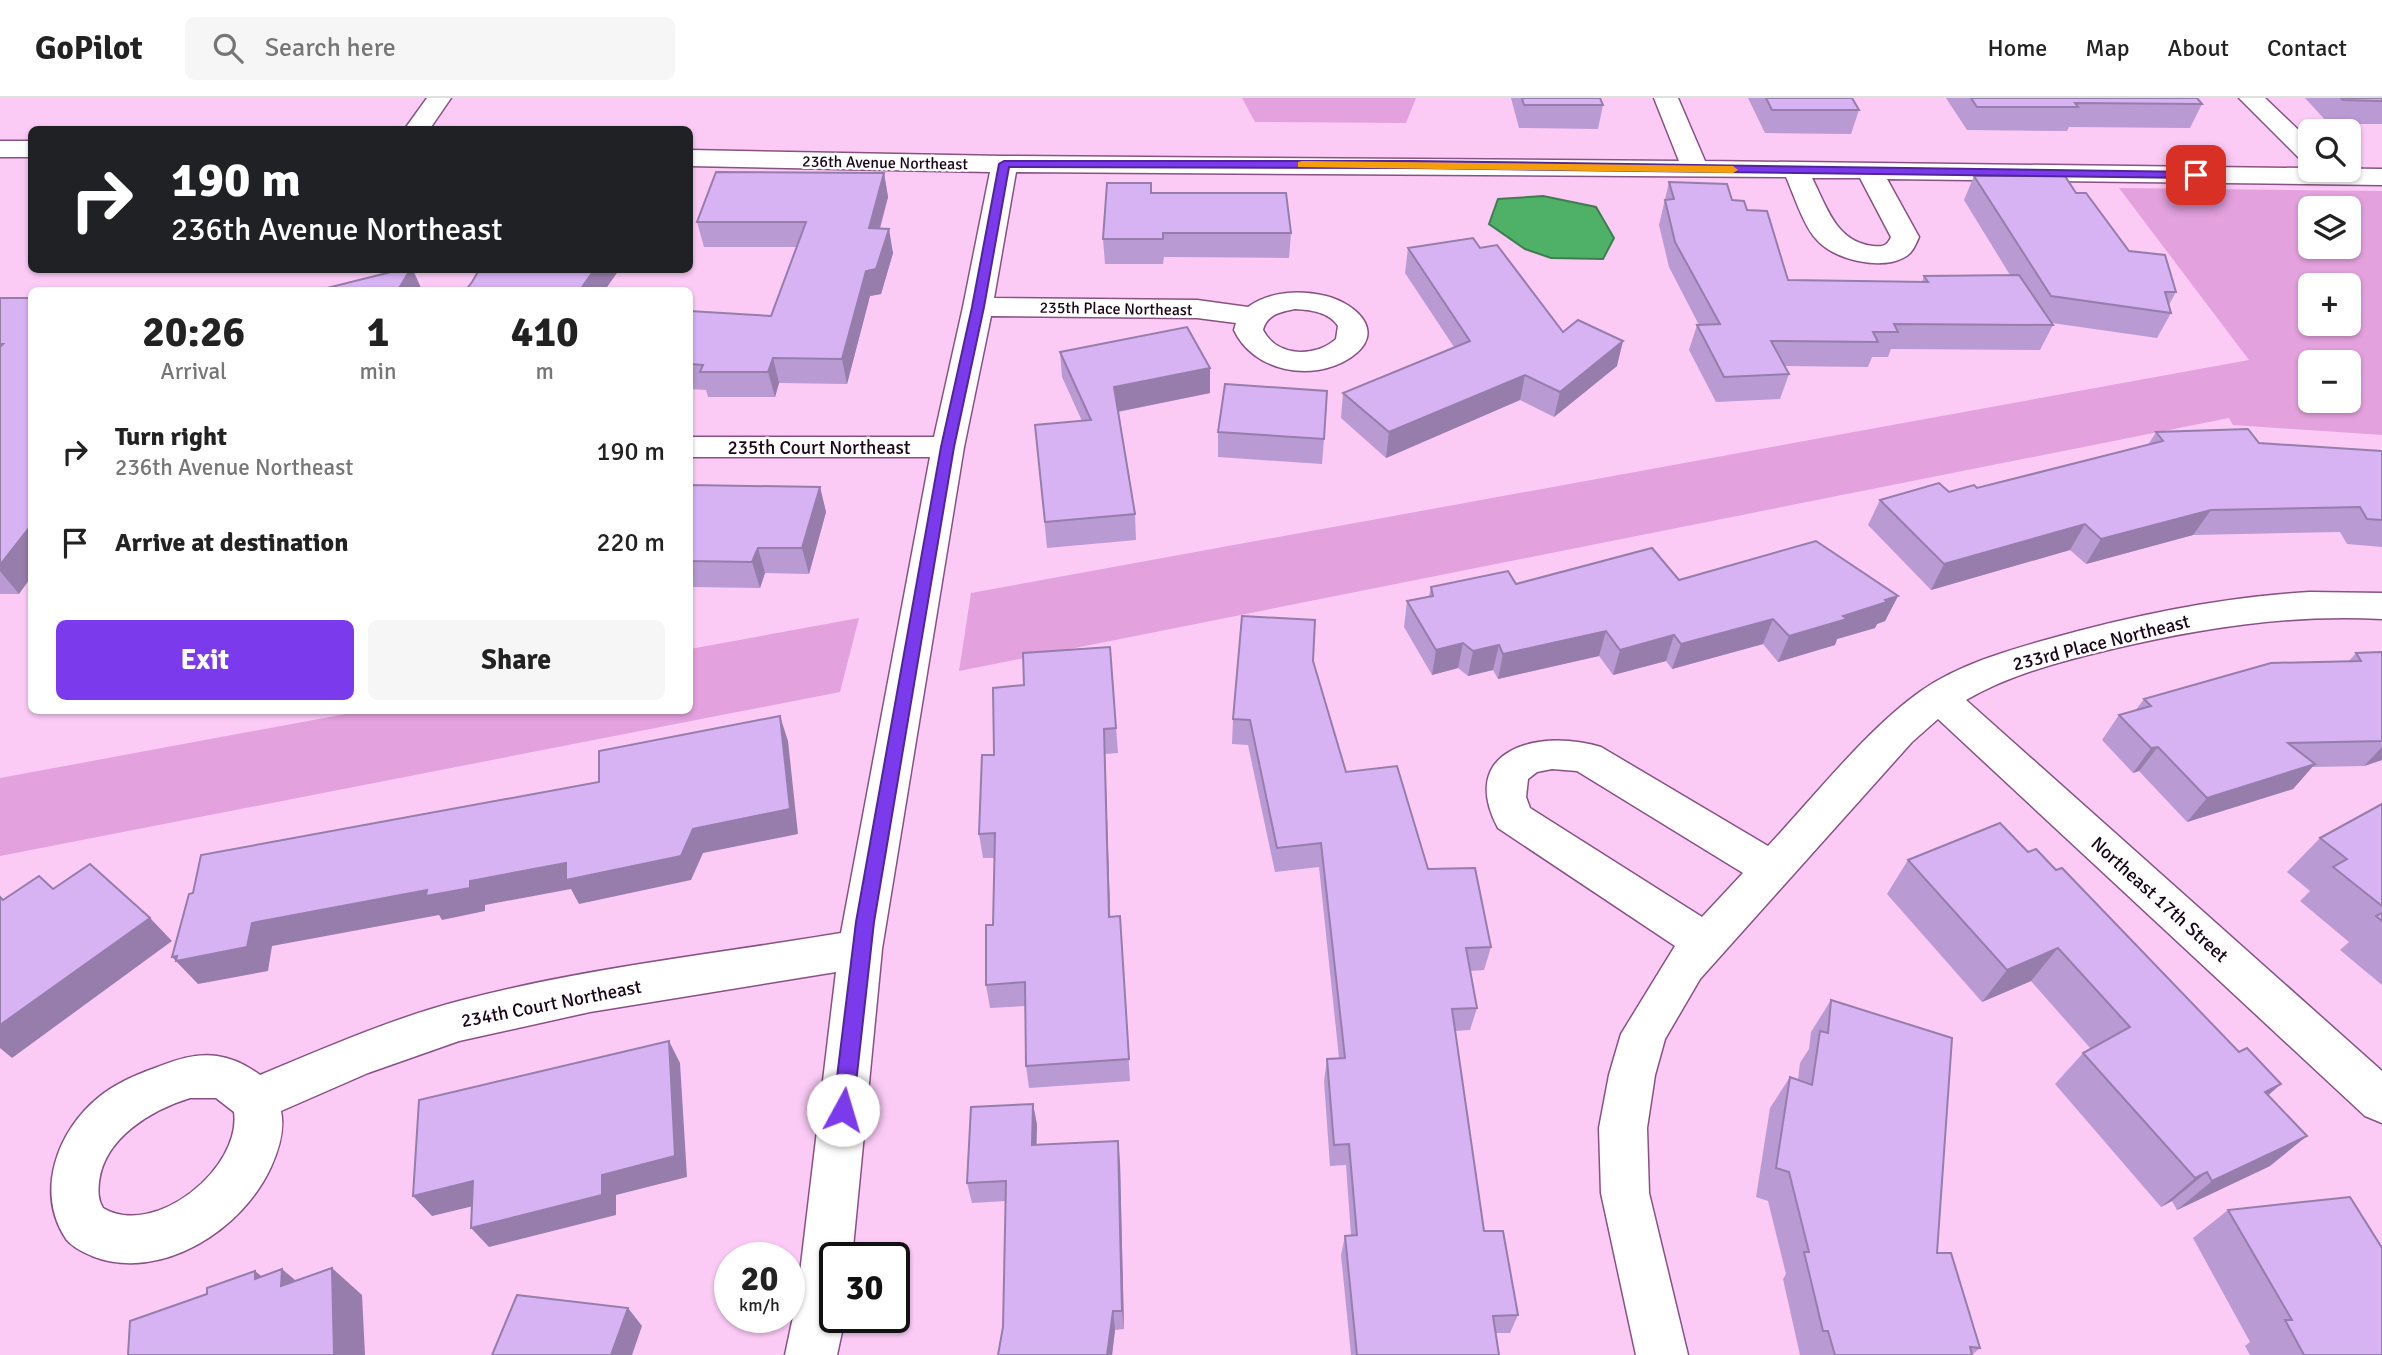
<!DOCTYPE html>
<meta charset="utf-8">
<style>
body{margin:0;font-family:Signika,sans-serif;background:#f6f6f6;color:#222;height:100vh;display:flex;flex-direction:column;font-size:26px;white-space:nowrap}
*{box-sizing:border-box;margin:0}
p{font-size:23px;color:#767676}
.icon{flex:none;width:38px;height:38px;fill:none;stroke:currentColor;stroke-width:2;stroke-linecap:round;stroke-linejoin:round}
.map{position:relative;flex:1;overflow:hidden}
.side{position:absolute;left:28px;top:189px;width:665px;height:427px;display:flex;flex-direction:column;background:#fff;border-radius:10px;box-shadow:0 2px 5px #0004}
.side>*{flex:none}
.banner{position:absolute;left:28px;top:28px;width:665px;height:147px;border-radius:10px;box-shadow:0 2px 5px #0004;background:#202124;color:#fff;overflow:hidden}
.controls{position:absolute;left:2298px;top:21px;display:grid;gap:14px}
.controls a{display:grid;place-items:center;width:63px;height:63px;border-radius:10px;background:#fff;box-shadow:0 2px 5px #0004;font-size:35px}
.speed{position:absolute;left:714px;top:1144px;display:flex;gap:14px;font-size:35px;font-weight:700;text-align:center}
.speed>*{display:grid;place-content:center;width:91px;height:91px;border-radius:50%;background:#fff;box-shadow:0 2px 5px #0004;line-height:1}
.speed small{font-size:18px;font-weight:400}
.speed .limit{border:4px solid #111;border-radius:10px;background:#fff;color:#111}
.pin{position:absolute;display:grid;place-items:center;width:60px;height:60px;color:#fff;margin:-30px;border-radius:14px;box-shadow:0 4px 10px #0006}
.me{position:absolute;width:77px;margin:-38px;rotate:6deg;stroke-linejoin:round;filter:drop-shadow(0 0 5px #0008)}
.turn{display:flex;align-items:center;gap:24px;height:147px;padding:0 28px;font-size:32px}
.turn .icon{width:91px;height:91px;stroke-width:2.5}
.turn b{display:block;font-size:49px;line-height:60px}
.eta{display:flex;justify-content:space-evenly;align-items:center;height:119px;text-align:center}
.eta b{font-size:42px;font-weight:800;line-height:49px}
.primary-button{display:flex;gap:14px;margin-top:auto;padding:14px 28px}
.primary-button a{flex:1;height:80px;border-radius:10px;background:#7c3aed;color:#fff;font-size:28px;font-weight:800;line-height:80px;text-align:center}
.primary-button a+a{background:#f6f6f6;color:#222}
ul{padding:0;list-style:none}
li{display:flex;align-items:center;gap:21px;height:91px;padding:0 28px}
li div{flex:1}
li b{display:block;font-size:26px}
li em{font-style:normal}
header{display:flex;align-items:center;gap:42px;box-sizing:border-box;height:98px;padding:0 35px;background:#fff;border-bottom:2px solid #e0e0e0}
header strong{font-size:33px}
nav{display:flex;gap:38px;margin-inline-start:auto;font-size:24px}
.search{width:490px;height:63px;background:#f6f6f6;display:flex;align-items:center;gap:18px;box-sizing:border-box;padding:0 24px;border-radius:10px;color:#767676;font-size:26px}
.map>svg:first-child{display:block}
.green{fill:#e3a1de;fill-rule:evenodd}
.water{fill:#4fb168;stroke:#3f7d50;stroke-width:2}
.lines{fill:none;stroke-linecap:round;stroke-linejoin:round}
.minor-casing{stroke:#875283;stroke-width:3}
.minor{fill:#fff;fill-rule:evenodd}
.wall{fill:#b99ad2}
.shaded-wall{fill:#967dab}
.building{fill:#d7b3f4;stroke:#967dab;stroke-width:2}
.route{fill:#7c3aed;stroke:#51269a;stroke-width:2}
.slow{fill:#f59e0b}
.labels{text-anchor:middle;stroke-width:5;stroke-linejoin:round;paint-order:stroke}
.far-street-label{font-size:16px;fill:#190518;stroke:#fefefe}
.street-label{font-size:19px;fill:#190518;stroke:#fefefe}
</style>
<header>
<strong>GoPilot</strong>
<div class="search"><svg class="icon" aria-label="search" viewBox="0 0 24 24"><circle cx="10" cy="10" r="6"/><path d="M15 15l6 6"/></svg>Search here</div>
<nav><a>Home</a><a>Map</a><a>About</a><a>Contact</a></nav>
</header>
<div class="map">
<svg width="2382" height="1257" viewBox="0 0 2382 1257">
<rect width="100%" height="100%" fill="#fbcbf6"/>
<!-- green -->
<g class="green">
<polygon points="1242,0 1416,0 1406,25 1255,24"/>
<path d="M2119,90L2382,93V337L2233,327L2229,320L959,573L971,495L2249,262ZM2310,110H2348V149H2310ZM2310,187H2348V226H2310ZM2310,264H2348V303H2310Z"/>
<polygon points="859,520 840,594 0,758 0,680 362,613 690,612 690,551"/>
</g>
<!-- water -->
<polygon class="water" points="1543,98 1596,109 1614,140 1603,161 1551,160 1525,151 1489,126 1498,101"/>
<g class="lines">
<defs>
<g id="minor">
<polygon points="427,0 451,0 429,32 404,32"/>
<path d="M1654,0H1678L1705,63L2382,71V87L1887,81L1919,139C1915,148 1912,156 1903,160C1880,172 1835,162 1817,142C1804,129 1794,97 1786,79L1016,74L994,200L1197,202L1248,209C1270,193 1300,192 1326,198C1357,206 1388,235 1350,260C1311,285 1253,273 1234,232L1236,225L1197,220L991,218L964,349L882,851L852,1160H835V1220H845L837,1257H785L797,1200L836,874L590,914L459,943L368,975L281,1013C285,1032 279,1051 271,1069C243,1131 161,1185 92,1158C83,1154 72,1149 66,1141C35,1094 57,1033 99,999C115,986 135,977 155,970C175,962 195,955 217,958C232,960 248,968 260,977C325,950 391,921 459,903C582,870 716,856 841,835L930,359H690V339H934L963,209L990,74L690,68V52L1004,58L1679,63ZM1812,80H1860L1891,139C1887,148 1883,149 1873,148C1836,144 1827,109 1812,80ZM1295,211C1311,212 1329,214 1338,228L1336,241C1315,260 1277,259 1263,232C1267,216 1281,214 1295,211ZM190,1000H216L234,1014C242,1070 155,1141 103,1110C98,1102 98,1094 99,1084C104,1040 151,1012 190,1000Z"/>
<polygon points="2239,0 2265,0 2310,43 2310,65 2301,62"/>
<rect x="0" y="43" width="32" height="16"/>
<path d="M2310,494L2382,495V521C2289,516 2202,530 2112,551C2062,563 2011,576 1966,602L2382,973V1025L2365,1018L1938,621L1912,644L1700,881L1665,941L1655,977L1647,1030L1649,1095L1688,1257H1636L1601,1095L1599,1030L1609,977L1621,936L1675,848L1498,730C1456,651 1540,630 1601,649L1768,748C1814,699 1867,631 1921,593C1958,567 2006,553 2049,541C2134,517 2222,499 2310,494ZM1552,671L1577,673L1743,775L1702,819L1530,710L1526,699L1528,681L1537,674Z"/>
</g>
</defs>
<!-- minor casing -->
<use href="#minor" class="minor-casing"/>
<!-- minor -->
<use href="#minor" class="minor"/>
</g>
<!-- wall -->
<g class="wall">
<polygon points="1511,0 1600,0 1603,7 1598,31 1519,30"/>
<polygon points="1748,0 1852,0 1859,12 1851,36 1765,35"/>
<polygon points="1946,0 2197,0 2202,6 2190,30 2069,29 2067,33 1967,32"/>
<polygon points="2305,0 2382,0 2382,26 2329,26"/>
<polygon points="884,75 888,99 880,131 893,155 881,196 870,198 847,286 779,285 775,299 708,299 706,292 690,291 690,213 771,218 797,149 704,149 697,124"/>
<polygon points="1974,78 2076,95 2129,153 2176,194 2169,207 2171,215 2157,240 2052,225 2053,227 2040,252 1891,251 1888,259 1872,259 1868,269 1785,268 1789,276 1780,301 1716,304 1689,252 1697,227 1699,227 1669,169 1659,127 1669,84 1732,102 1747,112 1788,182 1922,184 1924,178 2010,177 1964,102"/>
<polygon points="1151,95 1291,135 1289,160 1164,159 1163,166 1105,166 1103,141"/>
<polygon points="1408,150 1480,150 1563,234 1617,268 1554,319 1520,302 1386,360 1341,320 1343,295 1454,249 1405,175"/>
<polygon points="0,200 19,496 0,496"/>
<polygon points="1060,254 1210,270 1210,295 1118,314 1135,416 1136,442 1047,450 1035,327 1082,323 1062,279"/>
<polygon points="1218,334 1324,341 1322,366 1218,359"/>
<polygon points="2156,334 2259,345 2382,353 2382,449 2347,446 2340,434 2193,437 2086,466 2070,452 1931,492 1868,427 1880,402 1949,394 1977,390 2148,347"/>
<polygon points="690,387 820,389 826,414 809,476 765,475 760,490 690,489"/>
<polygon points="1679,482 1898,498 1885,523 1877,526 1875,530 1837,541 1835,547 1778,564 1763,546 1672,571 1666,563 1613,577 1599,558 1498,581 1493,572 1468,578 1458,570 1432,577 1404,529 1407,503 1429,498 1431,489"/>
<polygon points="1110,549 1118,655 1105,656 1110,819 1120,818 1130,983 1029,990 1026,968 1025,908 990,910 986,887 993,827 994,760 983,760 979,736 994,657"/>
<polygon points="2382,554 2382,662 2364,668 2312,669 2293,691 2187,724 2139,673 2133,675 2102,642 2119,617 2135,613 2144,601 2348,564 2356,555"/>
<polygon points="1313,563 1346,674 1428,771 1491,849 1484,872 1470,873 1477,910 1470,932 1455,933 1484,1133 1518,1217 1510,1235 1495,1235 1499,1257 1351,1257 1341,1157 1345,1138 1351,1137 1346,1067 1330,1068 1324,983 1327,961 1339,960 1319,769 1275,774 1248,647 1232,646 1233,621"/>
<polygon points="2382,706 2382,887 2340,852 2349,844 2300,803 2310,793 2287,774 2320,740"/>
<polygon points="2000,725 2268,997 2270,1068 2177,1112 2172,1103 2161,1109 2055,986 2083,955 2091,951 2031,883 1982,904 1887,796 1908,762"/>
<polygon points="1831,902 1937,1155 1980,1250 1972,1257 1800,1257 1783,1181 1786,1176 1768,1103 1756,1099 1770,1010 1790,979 1798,982 1800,965 1809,951 1811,934"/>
<polygon points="1033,1006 1037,1027 1036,1047 1120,1064 1124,1231 1115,1232 1112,1257 998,1257 1003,1229 1006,1103 972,1105 967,1085"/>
<polygon points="2228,1112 2382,1257 2250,1257 2245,1248 2250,1244 2193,1140"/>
</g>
<!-- shaded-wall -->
<g class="shaded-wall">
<polygon points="884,75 888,99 873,155 869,130"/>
<polygon points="889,131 893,155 881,196 870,198 847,286 842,261 866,173"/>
<polygon points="410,172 413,172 422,192 398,192"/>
<polygon points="594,172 619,172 605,192 580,192"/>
<polygon points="1623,243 1617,268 1554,319 1560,294"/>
<polygon points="773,260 779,285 775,299 768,274"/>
<polygon points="1210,270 1210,295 1116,314 1114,289"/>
<polygon points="1525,277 1520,302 1386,360 1389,334"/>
<polygon points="820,389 826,414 809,476 802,450"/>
<polygon points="2211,412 2193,437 2086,466 2101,441"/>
<polygon points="32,426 32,478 19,496 0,473 0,467"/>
<polygon points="2085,426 2070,452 1931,492 1944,466"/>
<polygon points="758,450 765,475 760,490 752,464"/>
<polygon points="1898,498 1885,523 1877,526 1875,530 1837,541 1835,547 1778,564 1789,538 1885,502"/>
<polygon points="1773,521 1763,546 1672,571 1681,546"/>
<polygon points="1606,533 1599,558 1498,581 1503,556"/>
<polygon points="1674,537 1666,563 1613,577 1620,552"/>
<polygon points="1463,545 1458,570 1432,577 1436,552"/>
<polygon points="1499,547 1493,572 1468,578 1473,553"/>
<polygon points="780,618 788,643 798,736 703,755 691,782 579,806 571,791 485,807 485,813 442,822 439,817 272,848 268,873 198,886 172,859 252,825 470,783 693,731"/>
<polygon points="1104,631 1105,656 1111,842 1109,819"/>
<polygon points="2158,649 2139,673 2133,675 2151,650"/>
<polygon points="2382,649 2382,662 2364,668"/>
<polygon points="2315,666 2293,691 2187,724 2207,700"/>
<polygon points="150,820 172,843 12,960 0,950 0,927"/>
<polygon points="2058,850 2031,883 1982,904 2007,872"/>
<polygon points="669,943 680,965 687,1079 616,1097 616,1117 489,1149 471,1130 602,1077"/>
<polygon points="2281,986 2246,1017 2265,994"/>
<polygon points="1033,1006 1037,1027 1036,1068 1032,1047"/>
<polygon points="2307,1038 2270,1068 2177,1112 2212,1083"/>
<polygon points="1118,1043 1120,1064 1124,1231 1122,1213"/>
<polygon points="2207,1074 2172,1103 2161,1109 2195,1080"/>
<polygon points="473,1083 490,1104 432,1118 413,1098"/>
<polygon points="332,1170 362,1197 365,1257 334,1257"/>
<polygon points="282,1171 314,1198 281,1188"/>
<polygon points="255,1173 288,1200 255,1181"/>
<polygon points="628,1210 642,1228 632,1257 611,1257"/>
<polygon points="1113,1213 1115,1232 1112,1257 1107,1257"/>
</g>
<!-- building -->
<g class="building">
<polygon points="1522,0 1600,0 1603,7 1524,7"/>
<polygon points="1766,0 1852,0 1859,12 1772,12"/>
<polygon points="1971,0 2197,0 2202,6 2075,5 2078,9 1977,9"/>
<polygon points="2341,0 2382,0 2382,3 2343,2"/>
<polygon points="716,74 884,75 869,130 889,131 876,171 866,173 842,261 773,260 768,274 700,274 703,267 690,266 690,213 771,218 806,124 697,124"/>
<polygon points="1974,78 2065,78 2076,95 2086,95 2129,153 2165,157 2176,194 2165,194 2171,215 2051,198"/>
<polygon points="1669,84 1727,86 1732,102 1744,103 1747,112 1767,113 1788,182 1928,184 1924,178 2019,177 2053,227 1894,226 1898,234 1873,234 1878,244 1771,243 1789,276 1724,279 1697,227 1720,226 1675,144 1665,102 1674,101"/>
<polygon points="1107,85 1151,85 1151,95 1286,95 1291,135 1163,135 1163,141 1103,141"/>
<polygon points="1473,140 1480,150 1497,147 1563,234 1578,222 1623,243 1560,294 1525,277 1389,334 1343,295 1470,243 1408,150"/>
<polygon points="399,172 410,172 398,192 319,192"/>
<polygon points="479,172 594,172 580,192 466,192 472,184"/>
<polygon points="0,200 32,200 32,426 0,467 0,249 3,246 0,246"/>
<polygon points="1187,229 1210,270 1114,289 1135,416 1045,424 1035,327 1091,322 1060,254"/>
<polygon points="1225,286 1327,293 1324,341 1218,334"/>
<polygon points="2248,331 2259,345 2382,353 2382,422 2367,421 2360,409 2211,412 2101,441 2085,426 1944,466 1880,402 1939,385 1949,394 1974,387 1977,390 2163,343 2156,334"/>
<polygon points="690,387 820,389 802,450 758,450 752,464 690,463"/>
<polygon points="1816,443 1898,498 1885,502 1887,504 1843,518 1847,521 1789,538 1773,521 1681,546 1674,537 1620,552 1606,533 1503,556 1499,547 1473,553 1463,545 1436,552 1407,503 1433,498 1431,489 1508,473 1516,486 1652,450 1679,482"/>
<polygon points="1242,518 1315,522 1313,563 1346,674 1397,668 1428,771 1475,770 1491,849 1466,850 1477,910 1452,911 1484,1133 1503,1133 1518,1217 1493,1218 1499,1257 1357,1257 1345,1138 1357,1137 1349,1046 1334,1047 1327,961 1345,960 1321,745 1277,750 1250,622 1233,621"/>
<polygon points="1110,549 1116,630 1104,631 1109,819 1120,818 1129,961 1026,968 1025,884 986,887 986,827 993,827 995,735 979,736 982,657 994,657 993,590 1024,587 1023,555"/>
<polygon points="2382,554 2382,643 2288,645 2315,666 2207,700 2158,649 2151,650 2119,617 2151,608 2144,601 2271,565 2361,563 2356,555"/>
<polygon points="780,618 790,711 693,731 681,758 566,782 566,765 470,783 470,790 426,798 427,792 252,825 247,849 176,863 177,858 172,859 189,796 193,795 201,757 599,684 599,653"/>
<polygon points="2382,706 2382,808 2333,769 2347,761 2320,740"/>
<polygon points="2000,725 2028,754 2036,751 2056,772 2062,770 2239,954 2247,950 2281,986 2265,994 2307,1038 2212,1083 2207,1074 2195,1080 2083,955 2130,929 2058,850 2007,872 1908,762"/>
<polygon points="90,766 150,820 0,927 0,799 3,802 39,778 53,791"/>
<polygon points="2382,815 2382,823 2376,818"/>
<polygon points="1831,902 1952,940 1937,1155 1951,1155 1980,1250 1970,1249 1972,1257 1835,1257 1828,1233 1823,1233 1804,1154 1809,1154 1789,1074 1776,1070 1790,979 1812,987 1820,933 1828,935"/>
<polygon points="669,943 675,1058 602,1077 602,1097 471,1130 473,1083 413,1098 419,1002"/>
<polygon points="1033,1006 1032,1047 1118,1043 1122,1213 1113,1213 1107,1257 998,1257 1003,1229 1006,1083 967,1085 971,1009"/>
<polygon points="2350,1099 2382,1150 2382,1257 2304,1257 2285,1222 2292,1222 2228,1112"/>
<polygon points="332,1170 334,1257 128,1257 130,1223 207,1196 207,1190 255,1173 255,1181 282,1171 281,1188"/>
<polygon points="517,1197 628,1210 611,1257 492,1257"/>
</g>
<!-- route -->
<polygon class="route" points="1004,63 1412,63 2196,74 2202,77 2196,80 1412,70 1009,69 984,209 954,349 874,824 853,1012 850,1018 843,1021 836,1018 833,1012 856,824 941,349 972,209 999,66"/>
<!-- slow -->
<polygon class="slow" points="1302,63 1733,68 1738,72 1733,75 1298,69 1298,64"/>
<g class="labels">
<!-- far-street labels -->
<g class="far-street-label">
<text transform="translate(885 64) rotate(1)" y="6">236th Avenue Northeast</text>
<text transform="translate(1116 210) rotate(1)" y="6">235th Place Northeast</text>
</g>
<!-- street labels -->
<g class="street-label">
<text x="819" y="356">235th Court Northeast</text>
<text transform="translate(2101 544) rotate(-14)" y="7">233rd Place Northeast</text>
<text transform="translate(2160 801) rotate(42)" y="7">Northeast 17th Street</text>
<text transform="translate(551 905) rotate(-11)" y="7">234th Court Northeast</text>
</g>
</g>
</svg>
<div class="controls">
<a><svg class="icon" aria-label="search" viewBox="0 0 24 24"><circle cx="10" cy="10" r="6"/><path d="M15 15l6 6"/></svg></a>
<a><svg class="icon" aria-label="layers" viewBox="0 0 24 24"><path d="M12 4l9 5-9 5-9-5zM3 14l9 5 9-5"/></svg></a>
<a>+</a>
<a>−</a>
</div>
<div class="speed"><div>20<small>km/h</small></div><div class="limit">30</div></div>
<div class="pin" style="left:2196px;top:77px;background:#d93025"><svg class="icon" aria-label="arrive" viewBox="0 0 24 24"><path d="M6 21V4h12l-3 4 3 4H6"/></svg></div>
<svg class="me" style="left:843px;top:1012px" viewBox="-20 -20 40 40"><circle r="19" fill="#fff"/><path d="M0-13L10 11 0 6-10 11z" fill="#7c3aed"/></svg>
<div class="banner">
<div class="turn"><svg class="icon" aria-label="right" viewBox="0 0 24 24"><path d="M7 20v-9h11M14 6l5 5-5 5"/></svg><div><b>190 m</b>236th Avenue Northeast</div></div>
</div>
<section class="side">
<div class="eta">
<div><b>20:26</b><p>Arrival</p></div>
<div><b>1</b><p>min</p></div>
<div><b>410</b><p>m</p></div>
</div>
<ul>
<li><svg class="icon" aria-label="right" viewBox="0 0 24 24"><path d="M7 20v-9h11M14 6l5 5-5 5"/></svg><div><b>Turn right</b><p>236th Avenue Northeast</p></div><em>190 m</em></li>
<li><svg class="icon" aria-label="arrive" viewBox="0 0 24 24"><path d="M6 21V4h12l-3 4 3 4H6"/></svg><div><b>Arrive at destination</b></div><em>220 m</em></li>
</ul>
<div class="primary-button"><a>Exit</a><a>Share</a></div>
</section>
</div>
